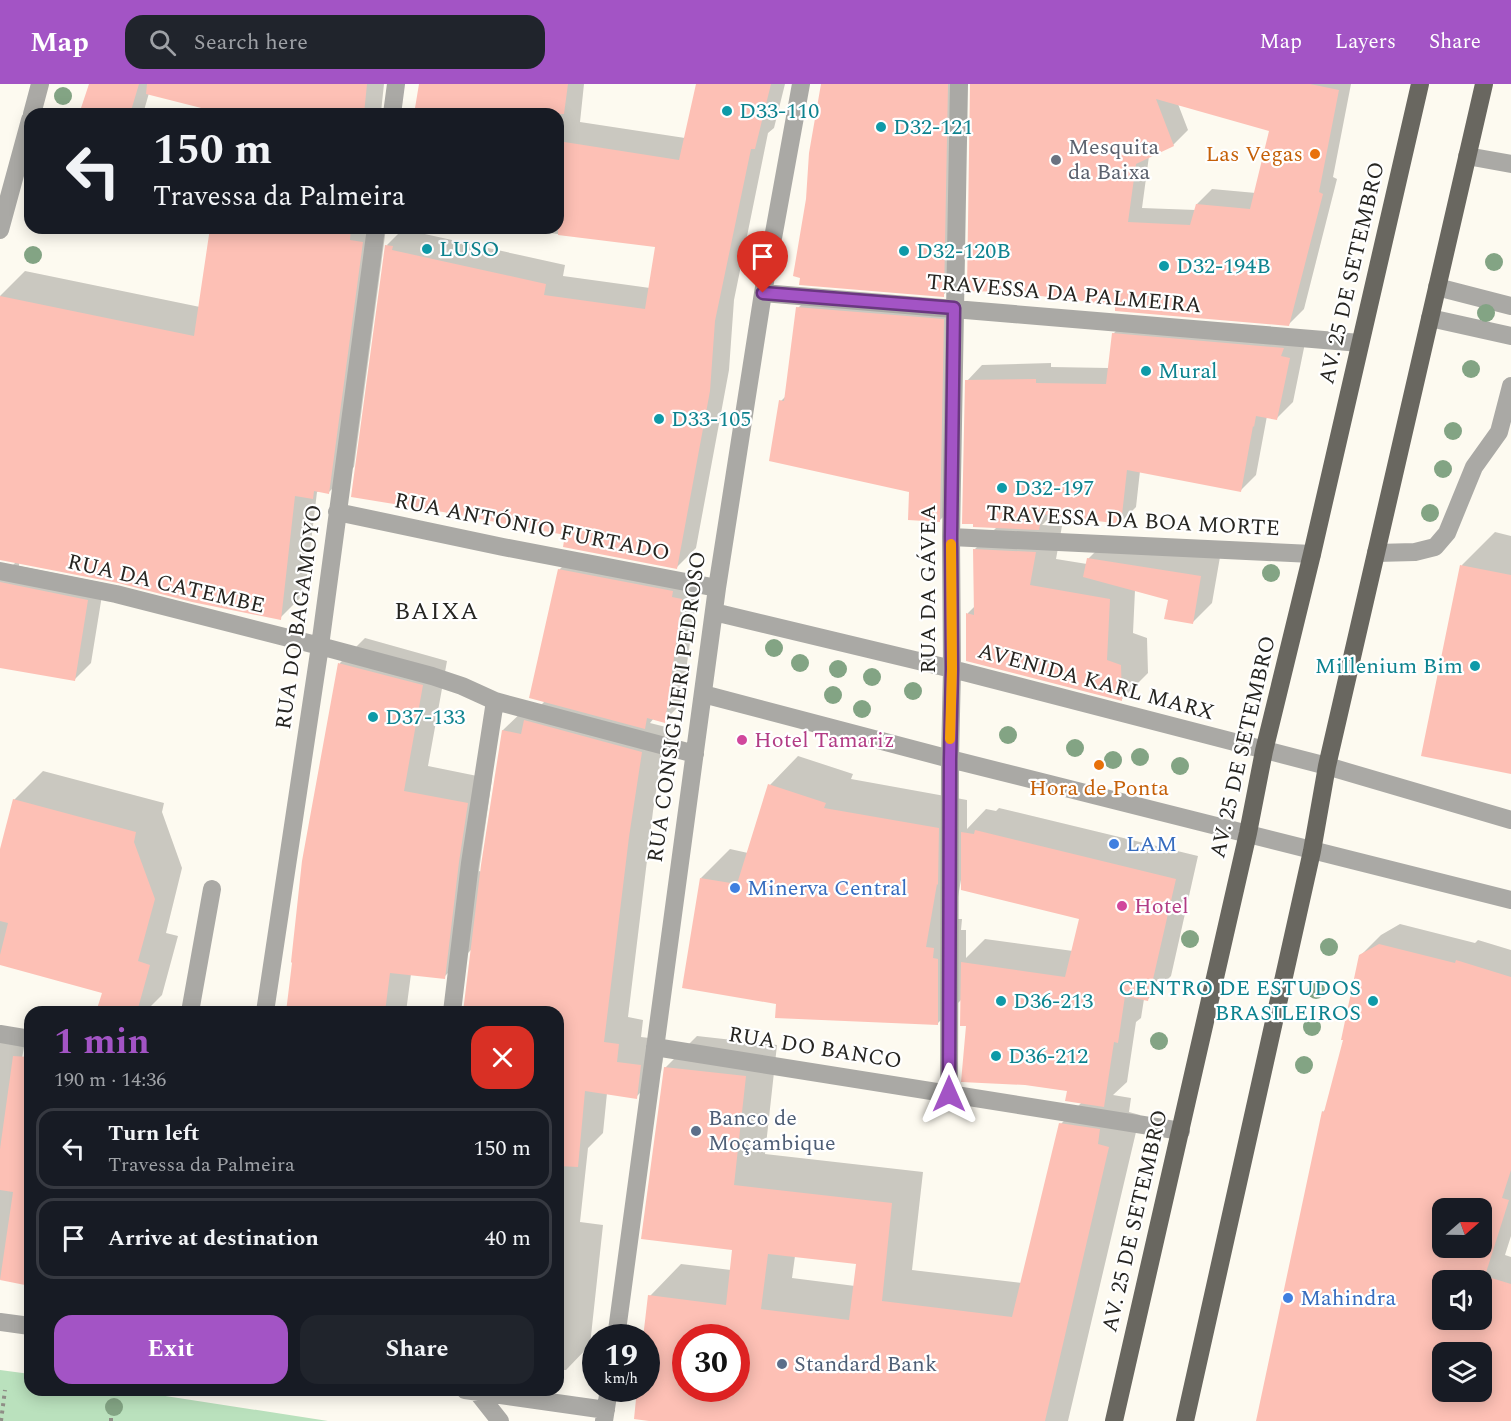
<!DOCTYPE html>
<html lang="en">
<head>
<meta charset="utf-8">
<style>
  :root { --surface:#171b24; --page:#20242c; --text:#f1f3f6; --muted:#9ea1a6; --line:#363941; --accent:#a354c5 }
  body { margin:0; font-family:Spectral,serif; background:var(--page); color:var(--text); height:100vh; display:flex; flex-direction:column; font-size:22px; white-space:nowrap }
  * { box-sizing:border-box; margin:0 }
  p { font-size:20px; color:var(--muted) }
  .icon { flex:none; width:33px; height:33px; fill:none; stroke:currentColor; stroke-width:2; stroke-linecap:round; stroke-linejoin:round }
  .map { position:relative; flex:1; overflow:hidden }
  .sheet { position:absolute; left:24px; top:922px; width:540px; height:390px; display:flex; flex-direction:column; background:var(--surface); border-radius:18px; box-shadow:0 3px 15px #0003 }
  .sheet>* { flex:none }
  .guide { position:absolute; left:24px; top:24px; width:540px; height:126px; border-radius:18px; box-shadow:0 3px 15px #0003; background:#171b24; color:var(--text); overflow:hidden }
  .needle { width:39px; rotate:70deg }
  .buttons { position:absolute; left:1432px; top:1114px; display:grid; gap:12px }
  .buttons a { display:grid; place-items:center; width:60px; height:60px; border-radius:12px; background:var(--surface); box-shadow:0 3px 15px #0003; font-size:30px }
  .speed { position:absolute; left:582px; top:1240px; display:flex; gap:12px; font-size:30px; font-weight:700; text-align:center }
  .speed>* { display:grid; place-content:center; width:78px; height:78px; border-radius:50%; background:var(--surface); box-shadow:0 3px 15px #0003; line-height:1 }
  .speed small { font-size:15px; font-weight:400 }
  .speed .limit { border:9px solid #d22; background:#fff; color:#111 }
  .pin { position:absolute; display:grid; place-items:center; width:51px; height:51px; color:#fff; margin:-62px -26px; border-radius:50% 50% 50% 0; rotate:-45deg; box-shadow:0 0 6px #0007 }
  .pin .icon { rotate:45deg }
  .me { position:absolute; width:66px; margin:-33px; rotate:0deg; stroke-linejoin:round; filter:drop-shadow(0 0 4px #0008) }
  .turn { display:flex; align-items:center; gap:21px; height:126px; padding:0 30px; font-size:27px }
  .turn .icon { width:78px; height:78px; stroke-width:2.5 }
  .turn b { display:block; font-size:42px; line-height:51px }
  .round { display:grid; place-items:center; flex:none; width:63px; height:63px; border-radius:18px; background:var(--page) }
  .summary { display:flex; align-items:center; justify-content:space-between; height:102px; padding:0 30px }
  h1 { font-size:36px; font-weight:700; line-height:45px; color:var(--accent) }
  .button { display:flex; gap:12px; margin-top:auto; padding:12px 30px }
  .button a { flex:1; height:69px; border-radius:18px; background:var(--accent); color:#fff; font-size:24px; font-weight:700; line-height:69px; text-align:center }
  .button a+a { background:var(--page); color:var(--text) }
  ul { padding:0; list-style:none }
  li { display:flex; align-items:center; gap:18px; height:81px; margin:0 12px 9px; padding:0 18px; border:3px solid var(--line); border-radius:18px }
  li div { flex:1 }
  li b { display:block; font-size:22px }
  li em { font-style:normal }
  header { display:flex; align-items:center; gap:36px; box-sizing:border-box; height:84px; padding:0 30px; background:var(--accent); color:#fff }
  header strong { font-size:28px }
  nav { display:flex; gap:33px; margin-inline-start:auto; font-size:21px }
  .search { width:420px; height:54px; background:var(--page); display:flex; align-items:center; gap:15px; box-sizing:border-box; padding:0 21px; border-radius:18px; color:var(--muted); font-size:22px }
  .map>svg:first-child { display:block }
</style>
</head>
<body>
<header>
<strong>Map</strong>
<div class="search"><svg class="icon" aria-label="search" viewBox="0 0 24 24"><circle cx="10" cy="10" r="6"/><path d="M15 15l6 6"/></svg>Search here</div>
<nav><a>Map</a><a>Layers</a><a>Share</a></nav>
</header>
<div class="map">
<svg width="1511" height="1337" viewBox="0 0 1511 1337">
  <rect width="100%" height="100%" fill="#fdfaf0"/>
  <!-- green -->
  <path fill="#bae1bd" d="M0,1286l30,4v16l103,1 195,30h-328z"/>
  <!-- shadow -->
  <path fill="#0003" fill-rule="evenodd" d="M90,0h294l-3,28 -2,2h-148l-82,-21 -6,21h-62z
    M421,0h163l-4,38 105,16 13,-54h87l-11,44 -6,5 -34,167 -5,70 -33,178 -19,19 -110,-33 -180,-289 17,-17h7v3l154,34 -2,11 87,12 7,-42 -149,-18h50v-114h-142z
    M823,0h139l-3,196 -16,15 -136,-96z
    M972,0h379l-18,93 4,2 -33,130 -15,15 -172,-20zM1178,20l93,26 -15,63 -44,-4 -15,15 -1,6 -54,-2 7,-52 24,-11 15,-15z
    M212,144h174l-32,239 -25,25 -10,-1 -2,1 -12,101 -25,25 -161,-36 -100,-19v3l85,17 -13,80 -17,17 -74,-13v-89l16,-16 -16,-3v-263l25,-25 175,36z
    M815,207l145,12 -4,201 -17,17 -28,-30 -130,-90 5,-5 12,-88z
    M1129,234l176,25 -12,59 -16,16 -10,-2 -11,59 -16,16 -100,-20 -4,36 -16,16 -67,-9 -11,11 20,1 -6,33 31,5 1,-5 20,-20 112,18 -8,46 -19,19 -24,-23 -34,-9 -2,43 14,5 1,35 -27,27 -154,-40 1,-47 7,-7 -1,-56 24,-24 -31,-145 15,-16 69,-2v4l58,1 4,-34z
    M1495,448l16,4v237l-49,-208z
    M576,469l123,29 -18,122 -17,17 -10,-3 -4,5 16,4 -13,84 -25,206 15,3 -2,17 25,3 -5,32 -25,25 -29,-4 -4,40 -15,15 -8,74 23,3 -13,120 -24,25h-8v-358h-94l8,-63 -28,28 -33,-3 -5,38h-119l7,-51 10,-99 36,-199 25,-25 82,23 -19,105 64,13 -13,92 3,1 21,-142 25,-24 10,2 7,-7 14,-131z
    M798,672l55,18 -2,5 116,21v29l19,-20 10,2 3,-3 199,48 -27,120 -24,24 -3,-1 -3,19 -5,4 -9,60 -14,13 18,3 -2,14 11,3 -72,306h-407l-22,-32h7v-51h-1l5,-42 31,-32 50,6 3,-21 -69,-181 32,-32 80,9 -12,109 158,18 -11,98 110,13 39,-159 21,-22 -13,-12 -101,-65 -6,-26 -25,25 -160,-21 -76,-125 29,-29 18,4 22,-68zM961,796l120,38 -8,33 -88,-12 -19,19v-28h-5l1,-11h-8zM795,1172l63,7 -3,23 -63,-8zM686,1254h50v51h-50z
    M43,687l121,32 -2,9 20,56 -16,65 12,3 -16,59 -17,17h-47l6,-20 -104,-28v-109l14,-55z
    M1400,840l75,19 3,-3 33,10v286l-6,19 6,2v164h-253l65,-309 3,-3 19,-70 15,-83 21,-21zM1443,1125h39v39h-39zM1443,1197h39v39h-39zM1443,1269h39v39h-39z
    M0,943l27,5 -5,26 8,1v225l-30,-5z"/>
  <!-- building -->
  <path fill="#fdc0b5" fill-rule="evenodd" d="M89,0h50l-9,30h-51z
    M147,0h220l-3,30h-139l-79,-20z
    M419,0h149l-4,30h-150z
    M696,0h75l-16,65h-4l-36,172 -5,70 -33,178 -114,-22 2,-12 -122,-23 -92,-15 34,-252 8,1 -1,4 154,34 -2,11 101,14 10,-62 -97,-12v-94l121,19z
    M821,0h127l-4,213 -145,-12 1,-7 -7,-2 13,-77 3,-46z
    M970,0h340l29,6 -20,102 4,2 -34,132 -174,-15v-6l-107,-13 -41,-1zM1156,15l113,32 -19,78 -54,-5 -6,21 -62,-3 8,-58 38,-18z
    M210,144h141l-1,12 13,2 -34,252 -15,-3 -1,8 -18,-3 -14,124 -89,-18 -74,-19 -118,-23v-264l194,40z
    M796,223l148,12 -4,203 -32,-2 1,-28 -140,-31 10,-61 5,1z
    M1112,249l172,15 -3,8 9,2 -13,62 -21,-4 -2,11 -1,-1 -12,66 -114,-22 -6,54 -79,-10 -3,16 -66,-3v-3h-11l3,-144 71,-1v4l70,1z
    M973,465l63,3 -6,33 80,14 -3,61 14,5 1,36 -156,-40v-48l8,2z
    M1087,474l114,18 -8,48 -29,-5 4,-19 -85,-23z
    M1460,481l51,10v199l-90,-18z
    M558,485l115,22 -1,6 10,2 -17,124 -18,-5 -2,11 -116,-31z
    M0,498l88,18 -13,81 -75,-13z
    M338,579l85,22 -19,106 64,12 -9,59 -14,117 -55,-6 -5,39h-99l6,-49 -1,-1 11,-101z
    M524,636l118,32 -13,85 -25,205 15,2 -2,18 24,3 -4,34 -52,-8 -7,76 -20,-1v-154h-95l18,-147 21,-135 19,4z
    M768,700l58,19 -2,5 115,20 -1,57 -1,-1 -11,63 8,1 -1,10 5,1v66l-163,-7 1,-14 -94,-16 18,-110 37,6z
    M13,715l123,33 -2,10 21,57 -17,62 12,4 -13,47h-41l6,-19 -102,-28v-10l8,-32 -8,-2v-72z
    M975,746l201,49 -28,122 -23,-5 -7,47 -4,-1 -10,65 -39,-6 2,-10 -42,-6 -64,-3 5,-56h-6l1,-64 104,15 14,-58 -118,-29v-58l13,2z
    M1379,860l76,19 1,-3 55,17v193l-9,28 7,2 -24,76 26,8v137h-255l66,-310 2,1 19,-72h-2l18,-85zM1443,1125h39v39h-39zM1443,1197h39v39h-39zM1443,1269h39v39h-39z
    M13,972l17,1v229l-30,-6 13,-88 -13,-2v-41z
    M664,983l82,9 -12,109 158,18 -10,98 130,16 47,-194 41,6 -2,15 11,3 -64,274h-396l-15,-2 3,-30h9v-51h-3l5,-43 78,10 6,-55 -91,-11zM768,1170l88,10 -7,56 -88,-11zM686,1254h50v51h-50z"/>
  <g fill="none" stroke-linecap="round" stroke-linejoin="round">
    <!-- path -->
    <path stroke="#8f8d86" stroke-width="4" stroke-dasharray="3 4.5" stroke-linecap="butt" d="M1,1337l4,-31
      M111,1337v-4"/>
    <!-- minor -->
    <path stroke="#aaa9a5" stroke-width="18" d="M32,30l8,-30
      M392,30l4,-30
      M1467,72l44,8
      M0,146l30,-110
      M1437,203l74,19
      M763,209l597,50
      M1430,234l81,18
      M337,428l166,35 214,41
      M951,453l361,17
      M1376,469l39,-1 20,-5 12,-14 27,-66 25,-35 12,-46
      M0,487l116,23 204,52 112,30 30,10 33,15 200,53
      M714,528l238,57 375,97 184,54
      M703,610l247,65 561,141
      M190,928l22,-123
      M265,928l55,-366 56,-418
      M452,928l18,-149 25,-162
      M0,950l30,5
      M655,963l526,84
      M949,1009l1,-334 2,-90 -1,-132 8,-453
      M0,1238l30,4
      M616,1254l101,-750 46,-295 38,-209
      M465,1306l141,20
      M477,1308l23,29
      M604,1337l5,-32"/>
    <!-- major -->
    <path stroke="#696760" stroke-width="18" d="M1114,1337l134,-588 16,-82 48,-197 108,-470
      M1185,1337l127,-570 15,-85 157,-682"/>
  </g>
  <!-- trees -->
  <g fill="#83a484">
    <circle cx="63" cy="12" r="9"/>
    <circle cx="33" cy="171" r="9"/>
    <circle cx="1494" cy="178" r="9"/>
    <circle cx="1486" cy="229" r="9"/>
    <circle cx="1471" cy="285" r="9"/>
    <circle cx="1453" cy="347" r="9"/>
    <circle cx="1443" cy="385" r="9"/>
    <circle cx="1430" cy="429" r="9"/>
    <circle cx="1271" cy="489" r="9"/>
    <circle cx="774" cy="564" r="9"/>
    <circle cx="800" cy="579" r="9"/>
    <circle cx="838" cy="585" r="9"/>
    <circle cx="872" cy="593" r="9"/>
    <circle cx="913" cy="607" r="9"/>
    <circle cx="833" cy="611" r="9"/>
    <circle cx="862" cy="625" r="9"/>
    <circle cx="1008" cy="651" r="9"/>
    <circle cx="1075" cy="664" r="9"/>
    <circle cx="1140" cy="673" r="9"/>
    <circle cx="1113" cy="676" r="9"/>
    <circle cx="1180" cy="682" r="9"/>
    <circle cx="1190" cy="855" r="9"/>
    <circle cx="1329" cy="863" r="9"/>
    <circle cx="1316" cy="906" r="9"/>
    <circle cx="1312" cy="943" r="9"/>
    <circle cx="1159" cy="957" r="9"/>
    <circle cx="1304" cy="981" r="9"/>
    <circle cx="114" cy="1323" r="9"/>
  </g>
  <g fill="none" stroke-linecap="round" stroke-linejoin="round">
    <defs>
      <path id="route" d="M763,209l191,15 -3,229 1,132 -2,90 -1,335"/>
    </defs>
    <!-- route casing -->
    <use href="#route" stroke="#6a3780" stroke-width="15"/>
    <!-- route -->
    <use href="#route" stroke="#a354c5" stroke-width="10"/>
    <!-- slow -->
    <path stroke="#f59e0b" stroke-width="10" d="M950,655l2,-70 -1,-125"/>
  </g>
  <!-- markers -->
  <g fill="#0f9aa8" stroke="#fff" stroke-width="2">
    <circle cx="727" cy="27" r="6"/>
    <circle cx="881" cy="43" r="6"/>
    <circle cx="427" cy="165" r="6"/>
    <circle cx="904" cy="167" r="6"/>
    <circle cx="1164" cy="182" r="6"/>
    <circle cx="1146" cy="287" r="6"/>
    <circle cx="659" cy="335" r="6"/>
    <circle cx="1002" cy="404" r="6"/>
    <circle cx="1475" cy="582" r="6"/>
    <circle cx="373" cy="633" r="6"/>
    <circle cx="1001" cy="917" r="6"/>
    <circle cx="1373" cy="917" r="6"/>
    <circle cx="996" cy="972" r="6"/>
  </g>
  <g fill="#e8710a" stroke="#fff" stroke-width="2">
    <circle cx="1315" cy="70" r="6"/>
    <circle cx="1099" cy="681" r="6"/>
  </g>
  <circle fill="#6b7280" stroke="#fff" stroke-width="2" cx="1056" cy="76" r="6"/>
  <g fill="#d1479c" stroke="#fff" stroke-width="2">
    <circle cx="742" cy="656" r="6"/>
    <circle cx="1122" cy="822" r="6"/>
  </g>
  <g fill="#3f7fe0" stroke="#fff" stroke-width="2">
    <circle cx="1114" cy="760" r="6"/>
    <circle cx="735" cy="804" r="6"/>
    <circle cx="1288" cy="1214" r="6"/>
  </g>
  <g fill="#5c6f8a" stroke="#fff" stroke-width="2">
    <circle cx="696" cy="1047" r="6"/>
    <circle cx="782" cy="1280" r="6"/>
  </g>
  <g text-anchor="middle" dominant-baseline="central" stroke-width="4.5" stroke-linejoin="round" paint-order="stroke">
    <!-- culture labels -->
    <g font-size="22" fill="#0d838f" stroke="#fff" text-anchor="start">
      <text x="739" y="27">D33-110</text>
      <text x="893" y="43">D32-121</text>
      <text x="439" y="165">LUSO</text>
      <text x="916" y="167">D32-120B</text>
      <text x="1176" y="182">D32-194B</text>
      <text x="1158" y="287">Mural</text>
      <text x="671" y="335">D33-105</text>
      <text x="1014" y="404">D32-197</text>
      <text x="1463" y="582" text-anchor="end">Millenium Bim</text>
      <text x="385" y="633">D37-133</text>
      <text x="1361" y="904" text-anchor="end">CENTRO DE ESTUDOS<tspan x="1361" dy="25">BRASILEIROS</tspan></text>
      <text x="1013" y="917">D36-213</text>
      <text x="1008" y="972">D36-212</text>
    </g>
    <!-- worship labels -->
    <g font-size="22" fill="#5b616d" stroke="#fff" text-anchor="start">
      <text x="1068" y="63">Mesquita<tspan x="1068" dy="25">da Baixa</tspan></text>
    </g>
    <!-- food labels -->
    <g font-size="22" fill="#c56008" stroke="#fff" text-anchor="end">
      <text x="1303" y="70">Las Vegas</text>
      <text x="1099" y="704" text-anchor="middle">Hora de Ponta</text>
    </g>
    <!-- street labels -->
    <g font-size="22" fill="#262521" stroke="#fff">
      <text transform="translate(1352 189) rotate(-77)">AV. 25 DE SETEMBRO</text>
      <text transform="translate(1064 210) rotate(5)">TRAVESSA DA PALMEIRA</text>
      <text transform="translate(1133 437) rotate(3)">TRAVESSA DA BOA MORTE</text>
      <text transform="translate(532 443) rotate(11)">RUA ANTÓNIO FURTADO</text>
      <text transform="translate(166 500) rotate(13)">RUA DA CATEMBE</text>
      <text transform="translate(928 505) rotate(-90)">RUA DA GÁVEA</text>
      <text transform="translate(299 533) rotate(-82)">RUA DO BAGAMOYO</text>
      <text transform="translate(1096 598) rotate(15)">AVENIDA KARL MARX</text>
      <text transform="translate(677 623) rotate(-82)">RUA CONSIGLIERI PEDROSO</text>
      <text transform="translate(1243 663) rotate(-77)">AV. 25 DE SETEMBRO</text>
      <text transform="translate(815 964) rotate(9)">RUA DO BANCO</text>
      <text transform="translate(1135 1137) rotate(-77)">AV. 25 DE SETEMBRO</text>
    </g>
    <!-- hotel labels -->
    <g font-size="22" fill="#b23c85" stroke="#fff" text-anchor="start">
      <text x="754" y="656">Hotel Tamariz</text>
      <text x="1134" y="822">Hotel</text>
    </g>
    <!-- shop labels -->
    <g font-size="22" fill="#366cbe" stroke="#fff" text-anchor="start">
      <text x="1126" y="760">LAM</text>
      <text x="747" y="804">Minerva Central</text>
      <text x="1300" y="1214">Mahindra</text>
    </g>
    <!-- service labels -->
    <g font-size="22" fill="#4e5e75" stroke="#fff" text-anchor="start">
      <text x="708" y="1034">Banco de<tspan x="708" dy="25">Moçambique</tspan></text>
      <text x="794" y="1280">Standard Bank</text>
    </g>
    <!-- neighbourhood labels -->
    <g font-size="24" letter-spacing="1.5" fill="#262521" stroke="#fff">
      <text x="437" y="528">BAIXA</text>
    </g>
  </g>
</svg>
<div class="buttons">
<a><svg class="needle" viewBox="-14 -14 28 28"><path d="M0-13l5 13h-10z" fill="#e53935"/><path d="M0 13l5-13h-10z" fill="#9ea1a6"/></svg></a>
<a><svg class="icon" aria-label="sound" viewBox="0 0 24 24"><path d="M4 9h4l5-4v14l-5-4H4zM17 9q2 3 0 6"/></svg></a>
<a><svg class="icon" aria-label="layers" viewBox="0 0 24 24"><path d="M12 4l9 5-9 5-9-5zM3 14l9 5 9-5"/></svg></a>
</div>
<div class="speed"><div>19<small>km/h</small></div><div class="limit">30</div></div>
<div class="pin" style="left:763px;top:209px;background:#d93025"><svg class="icon" aria-label="arrive" viewBox="0 0 24 24"><path d="M6 21V4h12l-3 4 3 4H6"/></svg></div>
<svg class="me" style="left:949px;top:1010px" viewBox="-20 -20 40 40"><path d="M0-17L14 15 0 8-14 15z" fill="#a354c5" stroke="#fff" stroke-width="4"/></svg>
<div class="guide">
<div class="turn"><svg class="icon" aria-label="left" viewBox="0 0 24 24"><path d="M17 20v-9H6M10 6l-5 5 5 5"/></svg><div><b>150 m</b>Travessa da Palmeira</div></div>
</div>
<section class="sheet">
<div class="summary"><div><h1>1 min</h1><p>190 m · 14:36</p></div><a class="round" style="background:#d93025;color:#fff"><svg class="icon" aria-label="close" viewBox="0 0 24 24"><path d="M6 6l12 12M18 6L6 18"/></svg></a></div>
<ul>
<li><svg class="icon" aria-label="left" viewBox="0 0 24 24"><path d="M17 20v-9H6M10 6l-5 5 5 5"/></svg><div><b>Turn left</b><p>Travessa da Palmeira</p></div><em>150 m</em></li>
<li><svg class="icon" aria-label="arrive" viewBox="0 0 24 24"><path d="M6 21V4h12l-3 4 3 4H6"/></svg><div><b>Arrive at destination</b></div><em>40 m</em></li>
</ul>
<div class="button"><a>Exit</a><a>Share</a></div>
</section>
</div>
</body>
</html>
